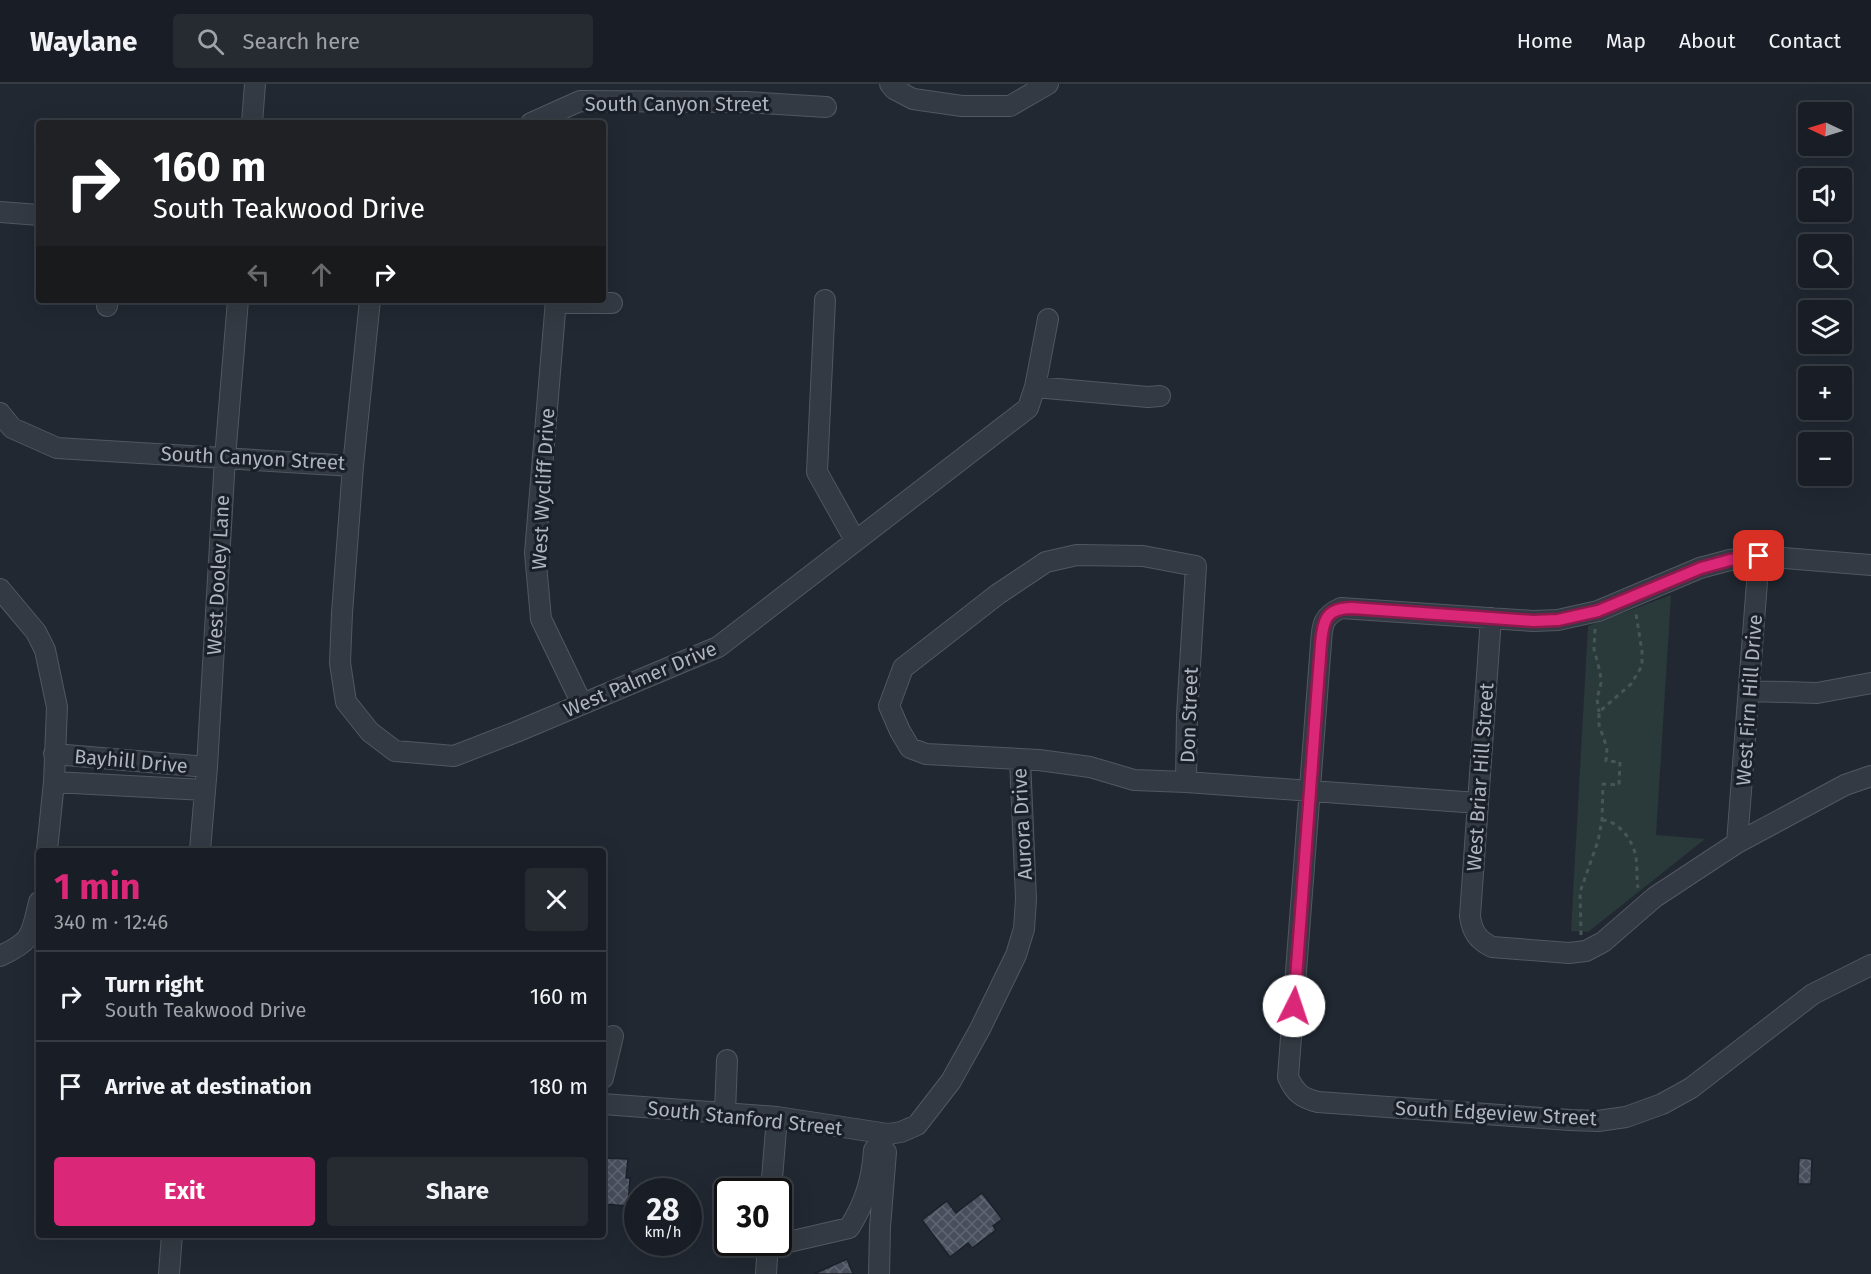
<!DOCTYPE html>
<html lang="en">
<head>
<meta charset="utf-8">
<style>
  :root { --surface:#191e26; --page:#262b32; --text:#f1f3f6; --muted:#9fa2a7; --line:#373c43; --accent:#db2777 }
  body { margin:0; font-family:"Fira Sans",sans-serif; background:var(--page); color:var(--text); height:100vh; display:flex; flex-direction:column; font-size:22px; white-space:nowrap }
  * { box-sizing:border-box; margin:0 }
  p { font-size:20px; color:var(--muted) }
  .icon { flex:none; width:33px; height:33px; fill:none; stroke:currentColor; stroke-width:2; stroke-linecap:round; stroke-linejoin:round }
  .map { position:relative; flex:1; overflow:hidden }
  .details { position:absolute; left:36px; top:764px; width:570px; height:390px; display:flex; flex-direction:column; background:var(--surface); border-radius:6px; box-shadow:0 6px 24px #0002,0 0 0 2px var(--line) }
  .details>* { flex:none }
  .banner { position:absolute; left:36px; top:36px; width:570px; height:183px; border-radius:6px; box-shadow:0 6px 24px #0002,0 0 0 2px var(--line); background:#202124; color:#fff; overflow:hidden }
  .needle { width:39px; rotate:274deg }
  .tools { position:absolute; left:1798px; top:18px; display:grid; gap:12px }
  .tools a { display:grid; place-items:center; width:54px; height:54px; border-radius:6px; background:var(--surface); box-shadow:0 6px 24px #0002,0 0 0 2px var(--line); font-size:30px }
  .speed { position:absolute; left:624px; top:1094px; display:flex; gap:12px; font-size:30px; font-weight:700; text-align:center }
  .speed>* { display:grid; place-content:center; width:78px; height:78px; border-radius:50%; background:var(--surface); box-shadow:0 6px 24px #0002,0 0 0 2px var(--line); line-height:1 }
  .speed small { font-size:15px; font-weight:400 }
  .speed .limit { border:3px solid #111; border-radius:9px; background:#fff; color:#111 }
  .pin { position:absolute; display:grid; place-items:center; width:51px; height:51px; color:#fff; margin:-26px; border-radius:12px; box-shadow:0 3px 9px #0006 }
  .me { position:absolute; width:66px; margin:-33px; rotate:4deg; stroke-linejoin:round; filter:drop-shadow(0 0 4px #0008) }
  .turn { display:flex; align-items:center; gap:21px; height:126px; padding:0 18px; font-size:27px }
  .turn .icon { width:78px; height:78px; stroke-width:2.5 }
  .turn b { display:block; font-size:42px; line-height:51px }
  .lanes { display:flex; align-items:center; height:57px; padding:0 18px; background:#0003; justify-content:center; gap:30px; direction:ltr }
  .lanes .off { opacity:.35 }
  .round { display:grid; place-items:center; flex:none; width:63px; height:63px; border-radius:6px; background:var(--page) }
  .headline { display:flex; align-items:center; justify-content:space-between; height:102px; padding:0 18px }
  h1 { font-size:36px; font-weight:700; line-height:45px; color:var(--accent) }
  .primary-button { display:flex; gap:12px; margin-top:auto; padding:12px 18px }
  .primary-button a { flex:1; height:69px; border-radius:6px; background:var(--accent); color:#fff; font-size:24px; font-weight:700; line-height:69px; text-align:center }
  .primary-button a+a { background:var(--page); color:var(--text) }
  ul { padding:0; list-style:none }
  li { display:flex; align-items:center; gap:18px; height:90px; padding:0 18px; border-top:2px solid var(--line) }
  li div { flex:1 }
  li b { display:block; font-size:22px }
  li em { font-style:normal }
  header { display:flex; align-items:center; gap:36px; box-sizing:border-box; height:84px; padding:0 30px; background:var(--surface); border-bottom:2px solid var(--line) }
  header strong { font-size:28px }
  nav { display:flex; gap:33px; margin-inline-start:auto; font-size:21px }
  .search { width:420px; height:54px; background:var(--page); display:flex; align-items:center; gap:15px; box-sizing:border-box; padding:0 21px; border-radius:6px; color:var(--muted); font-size:22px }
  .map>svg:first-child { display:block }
</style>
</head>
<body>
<header>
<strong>Waylane</strong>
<div class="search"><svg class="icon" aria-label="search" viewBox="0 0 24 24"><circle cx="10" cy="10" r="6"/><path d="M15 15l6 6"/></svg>Search here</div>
<nav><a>Home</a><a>Map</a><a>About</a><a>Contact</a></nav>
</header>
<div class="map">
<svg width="1871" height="1190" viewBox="0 0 1871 1190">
  <defs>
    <pattern id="building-cross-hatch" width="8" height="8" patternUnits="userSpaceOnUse" patternTransform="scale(1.5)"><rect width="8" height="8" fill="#484f5c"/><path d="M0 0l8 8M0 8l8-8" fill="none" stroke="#606672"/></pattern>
  </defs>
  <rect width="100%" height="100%" fill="#212832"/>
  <!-- green -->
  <path fill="#2a3a3a" d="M1671,511l-15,240 49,4 -117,93 -17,-1 17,-305z"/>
  <!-- building -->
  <path fill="url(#building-cross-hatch)" stroke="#1c212a" stroke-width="1.5" d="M603,1074l25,1 -2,19h4l-2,28 -25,-2z
    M1799,1074l13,1 -1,25h-13z
    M982,1109l20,26 -9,7 3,4 -24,18 -4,-5 -18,14 -28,-37 25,-19 9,12z
    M847,1175l6,15h-39z"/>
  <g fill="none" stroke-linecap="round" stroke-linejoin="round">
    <defs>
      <path id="minor" d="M890,0l4,5 19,10 49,7h48l38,-22
        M252,39l3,-39
        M531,39l49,-22 166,1 80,5
        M0,128l39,3
        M556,216l-21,253 6,66 41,85
        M825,216l-8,172 38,68
        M555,219h57
        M107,222l1,-6
        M1035,303l113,10 12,-1
        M0,329l12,15 45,20 296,18 17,-166
        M353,382l-11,147 -2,50 6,39 24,30 25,19 59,5 62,-24 202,-85 310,-239 7,-21 13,-68
        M1077,471l66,1 53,10 -9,149 -1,67 -52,-2 -44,-13 -51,-7 -113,-6 -16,-6 -10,-17 -11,-25 14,-38 95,-74 48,-32z
        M1871,481l-112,-9 -29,4 -30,8 -102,43 -40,9 -25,1 -192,-13c-18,8 -19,17 -20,35l-33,434c7,16 14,21 30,25l252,18 28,1 28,-4 36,-13 29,-16 122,-94 58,-29
        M0,505l36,43 9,18 12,57 -3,75 -7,68
        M1491,534l-21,298c2,16 8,24 22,31l77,6 17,-2 17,-9 52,-45 82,-54 108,-58 26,-9
        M1750,607l67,2 54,-10
        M54,670l153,13
        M54,698l151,8
        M1186,698l292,21
        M1737,759l22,-287
        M200,766l7,-83 18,-309 13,-158
        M0,872c33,-15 31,-21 39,-54
        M603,994l10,-42
        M603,1020l174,13 111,17 13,-2 16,-7 34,-44 29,-52 36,-74 8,-26 2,-30 -6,-140
        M725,1029l2,-53
        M771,1107l6,-74
        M767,1163l82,-19c16,-25 23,-48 25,-78l14,-16
        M169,1190l3,-40
        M766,1190l2,-32
        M879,1190l1,-47 6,-75"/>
    </defs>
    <!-- minor casing -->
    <use href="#minor" stroke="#525761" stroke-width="22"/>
    <!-- path -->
    <path stroke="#465558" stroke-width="3" stroke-dasharray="4.5 4.5" stroke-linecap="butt" d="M1595,545l-1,20 6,23 1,11 -4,16 2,13
      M1602,736c16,1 29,18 33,33 3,11 1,24 3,35
      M1581,851l-1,-43 18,-51 4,-21 1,-36 16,1 1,-23 -14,-1 1,-13 -8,-23v-13l32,-28 11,-18v-15l-6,-37"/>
    <!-- minor -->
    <use href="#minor" stroke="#343a43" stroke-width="20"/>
  </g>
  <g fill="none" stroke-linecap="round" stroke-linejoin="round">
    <defs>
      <path id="route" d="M1294,922l27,-363c2,-23 5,-35 31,-35l181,13 25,-1 40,-9 103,-43 29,-8 29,-4"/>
    </defs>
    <!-- route casing -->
    <use href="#route" stroke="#8e194d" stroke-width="15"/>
    <!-- route -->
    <use href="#route" stroke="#db2777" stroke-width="10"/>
  </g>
  <g text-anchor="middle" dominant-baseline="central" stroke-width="6" stroke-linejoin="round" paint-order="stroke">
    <!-- street labels -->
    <g font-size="20" fill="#aeb4c0" stroke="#1a1f28">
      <text x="677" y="20">South Canyon Street</text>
      <text transform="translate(253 374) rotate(3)">South Canyon Street</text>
      <text transform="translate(543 405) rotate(-87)">West Wycliff Drive</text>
      <text transform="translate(218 491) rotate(-87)">West Dooley Lane</text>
      <text transform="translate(640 595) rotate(-23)">West Palmer Drive</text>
      <text transform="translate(1749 616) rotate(-86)">West Firn Hill Drive</text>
      <text transform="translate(1189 631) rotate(-88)">Don Street</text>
      <text transform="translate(131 677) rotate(5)">Bayhill Drive</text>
      <text transform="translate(1480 693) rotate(-86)">West Briar Hill Street</text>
      <text transform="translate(1022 740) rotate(-93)">Aurora Drive</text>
      <text transform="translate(1496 1029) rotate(3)">South Edgeview Street</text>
      <text transform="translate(745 1034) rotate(6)">South Stanford Street</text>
    </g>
  </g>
</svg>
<div class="tools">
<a><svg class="needle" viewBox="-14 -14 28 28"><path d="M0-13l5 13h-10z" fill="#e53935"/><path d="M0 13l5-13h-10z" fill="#9fa2a7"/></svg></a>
<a><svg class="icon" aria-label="sound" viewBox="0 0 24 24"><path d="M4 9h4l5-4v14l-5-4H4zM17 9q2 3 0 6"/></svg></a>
<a><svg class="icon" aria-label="search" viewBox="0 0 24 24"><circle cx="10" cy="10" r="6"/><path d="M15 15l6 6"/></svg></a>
<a><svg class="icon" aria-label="layers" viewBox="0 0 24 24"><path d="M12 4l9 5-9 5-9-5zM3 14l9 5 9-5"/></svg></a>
<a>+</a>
<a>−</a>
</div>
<div class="speed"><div>28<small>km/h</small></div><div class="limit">30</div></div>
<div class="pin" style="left:1759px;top:472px;background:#d93025"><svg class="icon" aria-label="arrive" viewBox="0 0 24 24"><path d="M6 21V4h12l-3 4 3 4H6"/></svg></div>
<svg class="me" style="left:1294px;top:922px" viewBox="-20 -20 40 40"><circle r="19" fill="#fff"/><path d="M0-13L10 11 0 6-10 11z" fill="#db2777"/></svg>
<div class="banner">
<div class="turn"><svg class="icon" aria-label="right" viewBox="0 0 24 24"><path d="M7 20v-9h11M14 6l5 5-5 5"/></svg><div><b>160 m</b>South Teakwood Drive</div></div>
<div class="lanes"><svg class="icon off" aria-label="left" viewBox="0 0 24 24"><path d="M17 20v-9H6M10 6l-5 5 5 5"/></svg><svg class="icon off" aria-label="ahead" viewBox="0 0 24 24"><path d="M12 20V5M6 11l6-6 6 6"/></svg><svg class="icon" aria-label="right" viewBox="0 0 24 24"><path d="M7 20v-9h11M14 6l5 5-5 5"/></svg></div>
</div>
<section class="details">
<div class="headline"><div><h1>1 min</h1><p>340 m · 12:46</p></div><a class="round"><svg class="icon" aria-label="close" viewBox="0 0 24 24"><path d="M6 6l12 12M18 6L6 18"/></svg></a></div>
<ul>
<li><svg class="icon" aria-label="right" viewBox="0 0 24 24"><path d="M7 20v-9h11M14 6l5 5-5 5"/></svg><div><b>Turn right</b><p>South Teakwood Drive</p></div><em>160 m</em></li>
<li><svg class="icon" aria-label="arrive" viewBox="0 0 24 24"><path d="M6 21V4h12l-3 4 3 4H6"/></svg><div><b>Arrive at destination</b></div><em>180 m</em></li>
</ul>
<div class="primary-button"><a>Exit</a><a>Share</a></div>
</section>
</div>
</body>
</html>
